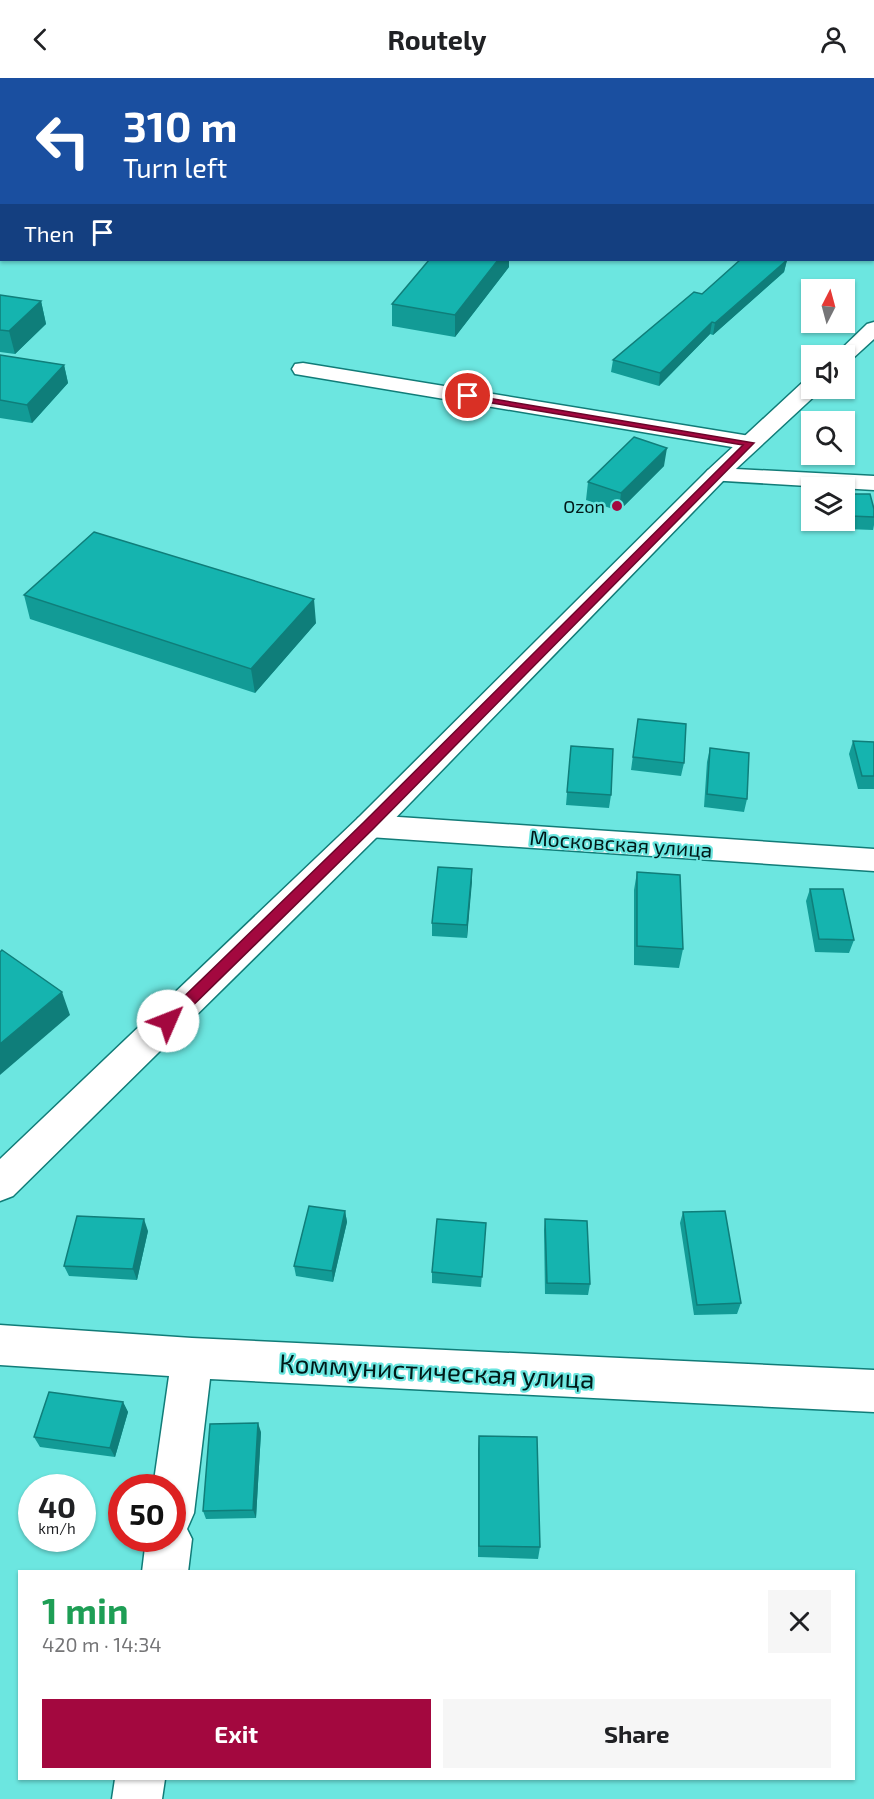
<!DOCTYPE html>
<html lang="en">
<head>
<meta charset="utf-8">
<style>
  :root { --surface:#fff; --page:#f6f6f6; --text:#202124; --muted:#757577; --accent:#a3083f }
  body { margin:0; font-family:"Exo 2",sans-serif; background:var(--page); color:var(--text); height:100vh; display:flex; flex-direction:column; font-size:22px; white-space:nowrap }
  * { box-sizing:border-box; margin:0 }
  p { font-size:20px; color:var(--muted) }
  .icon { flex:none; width:33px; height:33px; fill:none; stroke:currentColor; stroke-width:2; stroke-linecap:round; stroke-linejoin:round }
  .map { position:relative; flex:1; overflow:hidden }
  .side { position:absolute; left:18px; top:1492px; width:837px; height:210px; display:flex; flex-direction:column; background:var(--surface); border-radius:0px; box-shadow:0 2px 4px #0004 }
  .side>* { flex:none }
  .top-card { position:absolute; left:0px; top:0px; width:874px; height:183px; box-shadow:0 2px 4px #0004; background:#1a4fa0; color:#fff; overflow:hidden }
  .needle { width:39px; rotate:6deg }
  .controls { position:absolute; left:801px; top:201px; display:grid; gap:12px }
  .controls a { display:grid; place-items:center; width:54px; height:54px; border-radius:0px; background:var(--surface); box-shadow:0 2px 4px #0004; font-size:30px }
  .speed { position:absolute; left:18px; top:1396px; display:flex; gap:12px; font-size:30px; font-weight:700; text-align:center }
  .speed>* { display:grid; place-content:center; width:78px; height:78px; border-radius:50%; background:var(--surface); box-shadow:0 2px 4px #0004; line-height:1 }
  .speed small { font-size:15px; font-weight:400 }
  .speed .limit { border:9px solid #d22; background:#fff; color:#111 }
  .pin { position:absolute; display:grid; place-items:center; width:51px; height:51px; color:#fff; margin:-26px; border:3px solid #fff; border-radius:50%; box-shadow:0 2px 6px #0007 }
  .me { position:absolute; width:66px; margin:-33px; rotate:46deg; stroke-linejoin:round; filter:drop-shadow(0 0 4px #0008) }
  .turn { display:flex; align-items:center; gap:21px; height:126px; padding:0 24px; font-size:27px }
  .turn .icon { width:78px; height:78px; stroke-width:2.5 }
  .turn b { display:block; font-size:42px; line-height:51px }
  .then { display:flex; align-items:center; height:57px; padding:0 24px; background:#0003; gap:12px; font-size:22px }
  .round { display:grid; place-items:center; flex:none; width:63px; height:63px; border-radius:0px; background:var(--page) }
  .head { display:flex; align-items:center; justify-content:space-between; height:102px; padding:0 24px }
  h1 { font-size:36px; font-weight:700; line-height:45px; color:#1e9e55 }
  .button { display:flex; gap:12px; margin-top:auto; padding:12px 24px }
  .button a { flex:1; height:69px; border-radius:0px; background:var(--accent); color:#fff; font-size:24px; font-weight:700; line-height:69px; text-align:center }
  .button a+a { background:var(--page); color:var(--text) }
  header { display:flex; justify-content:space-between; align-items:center; height:78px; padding:0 24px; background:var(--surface); font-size:27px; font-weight:700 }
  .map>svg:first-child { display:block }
</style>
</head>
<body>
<header><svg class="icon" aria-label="back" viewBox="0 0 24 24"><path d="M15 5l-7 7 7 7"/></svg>Routely<svg class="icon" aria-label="person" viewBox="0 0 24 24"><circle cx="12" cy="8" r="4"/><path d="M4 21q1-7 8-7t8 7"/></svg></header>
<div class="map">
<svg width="874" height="1721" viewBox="0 0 874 1721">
  <rect width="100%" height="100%" fill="#6ce6e0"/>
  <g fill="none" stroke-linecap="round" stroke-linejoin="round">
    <!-- stream -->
    <path stroke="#8eb767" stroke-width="4.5" d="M13,2l2,-2"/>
    <defs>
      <path id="minor" d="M382,0h25l1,2h-25z
        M873,61h1v10h-1z
        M303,285l447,73 8,2 3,5 -3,5 -8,2 -455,-76 -3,-5 3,-5z
        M716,390l158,8v14l-166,-10 -4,-5 4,-5z
        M369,737l505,34v22l-505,-34 -11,-3 -4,-8 4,-8z
        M0,1247l192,13 682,32v42l-664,-33 -16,134 -7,16 5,10 -4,33h-46l4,-33h26v-51h-19l16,-112 -169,-11z
        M115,1701h50l-3,20h-50z"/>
      <path id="major" d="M874,244v17l-23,21 -7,2v-6h-10l33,-32z
        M812,302v8h9l-1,3 -96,89 -344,354 -367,362 -13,5v-42l358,-341 350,-348 96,-89z"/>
    </defs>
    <!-- minor casing -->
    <use href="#minor" stroke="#117c78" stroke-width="3"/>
    <!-- major casing -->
    <use href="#major" stroke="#117c78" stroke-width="3"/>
    <!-- minor -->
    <use href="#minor" fill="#fff" fill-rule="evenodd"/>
    <!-- major -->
    <use href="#major" fill="#fff" fill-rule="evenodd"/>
  </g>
  <!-- wall -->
  <path fill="#129b96" d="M787,182l-3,12 -71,63 -3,-1 -51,52 -48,-14 2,-12 89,-66z
    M509,189l-54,70 -63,-11v-22z
    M0,217l41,6 5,23 -31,30 -15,-2z
    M0,277l64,10 4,18 -36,40 -32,-5z
    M821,341l30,3 -1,21 -3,13 -11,-2h8v-32h-24z
    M664,388l-45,45 -33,-11 2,-18z
    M845,416l29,15v16l-1,5 -26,-1 -3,-10z
    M24,517l292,28 -61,70 -225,-74z
    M638,641l46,44 -3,13 -50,-6z
    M853,663l21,1v47h-16l-9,-35z
    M571,668l40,49 -2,13 -43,-3z
    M710,670l37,51 -3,13 -40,-5 3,-45z
    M472,791l-5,69 -35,-2v-13z
    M637,794l46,77 -4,19 -45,-3v-75z
    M810,811l44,51 -5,13 -34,-1 -9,-51z
    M345,1133l2,11 -14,60 -37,-6 -2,-10z
    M683,1134l58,91 -4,11 -43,1 -14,-92z
    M545,1141l45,65 -2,11 -43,-1 -1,-64z
    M486,1145l-5,64 -49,-4v-11z
    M148,1153l-11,49 -68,-4 -5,-10z
    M123,1324l5,10 -13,45 -75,-10 -6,-10z
    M261,1354l-5,86 -50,1 -3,-8z
    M479,1358l61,111 -2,12 -60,-2v-107z"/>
  <!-- shaded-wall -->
  <path fill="#0f7e7a" d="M498,182h11v7l-54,70v-22z
    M787,182l-3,12 -71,63 2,-12z
    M41,223l5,23 -31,30 -6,-23z
    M712,244l-2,12 -51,52 1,-13z
    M64,287l4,18 -36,40 -5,-18z
    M667,370l-3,18 -45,45 2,-18z
    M314,521l2,24 -61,70 -4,-24z
    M472,791v13l-5,56v-13z
    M62,914l8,23 -70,60v-31z
    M345,1133l2,11 -14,60 -1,-11z
    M144,1141l4,12 -11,49 -4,-11z
    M123,1324l5,10 -13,45 -5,-9z
    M258,1345l3,9 -5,86 -3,-8z"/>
  <!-- building -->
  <path fill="#15b4af" stroke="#0f7e7a" stroke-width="1.5" d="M429,182h69l-43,55 -63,-11z
    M740,182h47l-72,63 -3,-1 -52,51 -47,-13 81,-68 8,2z
    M0,217l41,6 -32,30 -9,-1z
    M0,277l64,10 -37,40 -27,-5z
    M821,341l30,3 -1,21 -6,-1v-20h-23z
    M634,359l33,11 -46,45 -33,-11z
    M845,416h25l4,15v8l-23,-1z
    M94,454l220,67 -63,70 -227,-74z
    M638,641l48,5 -2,39 -51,-6z
    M853,663l21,1v34h-12z
    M571,668l42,3 -2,46 -44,-3z
    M710,670l39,5 -2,46 -40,-5z
    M438,789l34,2 -5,56 -35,-2z
    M637,794l43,3 3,74 -46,-3z
    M810,811h33l11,51 -35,-1z
    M2,872l60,42 -62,52v-92z
    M309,1128l36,5 -13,60 -38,-5z
    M725,1133l16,92 -44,2 -14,-93z
    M77,1138l67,3 -11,50 -69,-3z
    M437,1141l49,4 -4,54 -50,-5z
    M545,1141l42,2 3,63 -43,-1z
    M49,1314l74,10 -13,46 -76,-11z
    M258,1345l-5,87 -50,1 7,-87z
    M479,1358l58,1 3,110 -61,-1z"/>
  <!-- route -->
  <path fill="#a3083f" stroke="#6a0529" stroke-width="1.5" d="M464,316l290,49 -381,386 -200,196h-10l-2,-4 2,-4 201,-195 379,-377 -275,-46 -5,-3z"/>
  <!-- markers -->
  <circle fill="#a3083f" stroke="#6ce6e0" stroke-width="2" cx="617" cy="428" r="6"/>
  <g text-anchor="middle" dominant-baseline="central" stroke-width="4.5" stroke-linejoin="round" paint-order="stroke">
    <!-- far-poi labels -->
    <g font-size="18" fill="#001918" stroke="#6ce6e0" text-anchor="end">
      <text x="605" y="428">Ozon</text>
    </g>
    <!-- street labels -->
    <g font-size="21" fill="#001918" stroke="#6ce6e0">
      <text transform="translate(621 765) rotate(4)">Московская улица</text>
    </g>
    <!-- near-street labels -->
    <g font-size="26" fill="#001918" stroke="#6ce6e0">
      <text transform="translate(437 1292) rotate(3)">Коммунистическая улица</text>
    </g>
  </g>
</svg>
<div class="controls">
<a><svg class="needle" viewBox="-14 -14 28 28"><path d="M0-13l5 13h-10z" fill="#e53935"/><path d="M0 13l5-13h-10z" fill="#757577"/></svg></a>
<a><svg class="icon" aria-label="sound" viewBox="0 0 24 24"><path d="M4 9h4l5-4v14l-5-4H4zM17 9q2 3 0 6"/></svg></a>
<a><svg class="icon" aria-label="search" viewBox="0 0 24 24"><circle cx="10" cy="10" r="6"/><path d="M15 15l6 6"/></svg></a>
<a><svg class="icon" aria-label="layers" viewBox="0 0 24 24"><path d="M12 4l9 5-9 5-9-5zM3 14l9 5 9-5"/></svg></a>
</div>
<div class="speed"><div>40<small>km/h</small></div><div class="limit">50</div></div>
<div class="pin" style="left:468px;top:318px;background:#d93025"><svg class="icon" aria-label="arrive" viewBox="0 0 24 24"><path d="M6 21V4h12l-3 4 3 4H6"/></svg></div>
<svg class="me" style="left:168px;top:943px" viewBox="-20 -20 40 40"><circle r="19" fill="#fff"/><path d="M0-13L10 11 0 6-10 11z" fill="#a3083f"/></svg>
<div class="top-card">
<div class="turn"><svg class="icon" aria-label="left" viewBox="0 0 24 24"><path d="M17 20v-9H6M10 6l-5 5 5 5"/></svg><div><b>310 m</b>Turn left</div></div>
<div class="then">Then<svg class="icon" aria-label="arrive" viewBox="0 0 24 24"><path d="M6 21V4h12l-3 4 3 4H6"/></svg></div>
</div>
<section class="side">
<div class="head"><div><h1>1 min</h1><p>420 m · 14:34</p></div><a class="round"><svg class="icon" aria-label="close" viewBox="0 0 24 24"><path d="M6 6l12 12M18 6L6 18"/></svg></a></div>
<div class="button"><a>Exit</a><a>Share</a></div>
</section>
</div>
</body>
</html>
